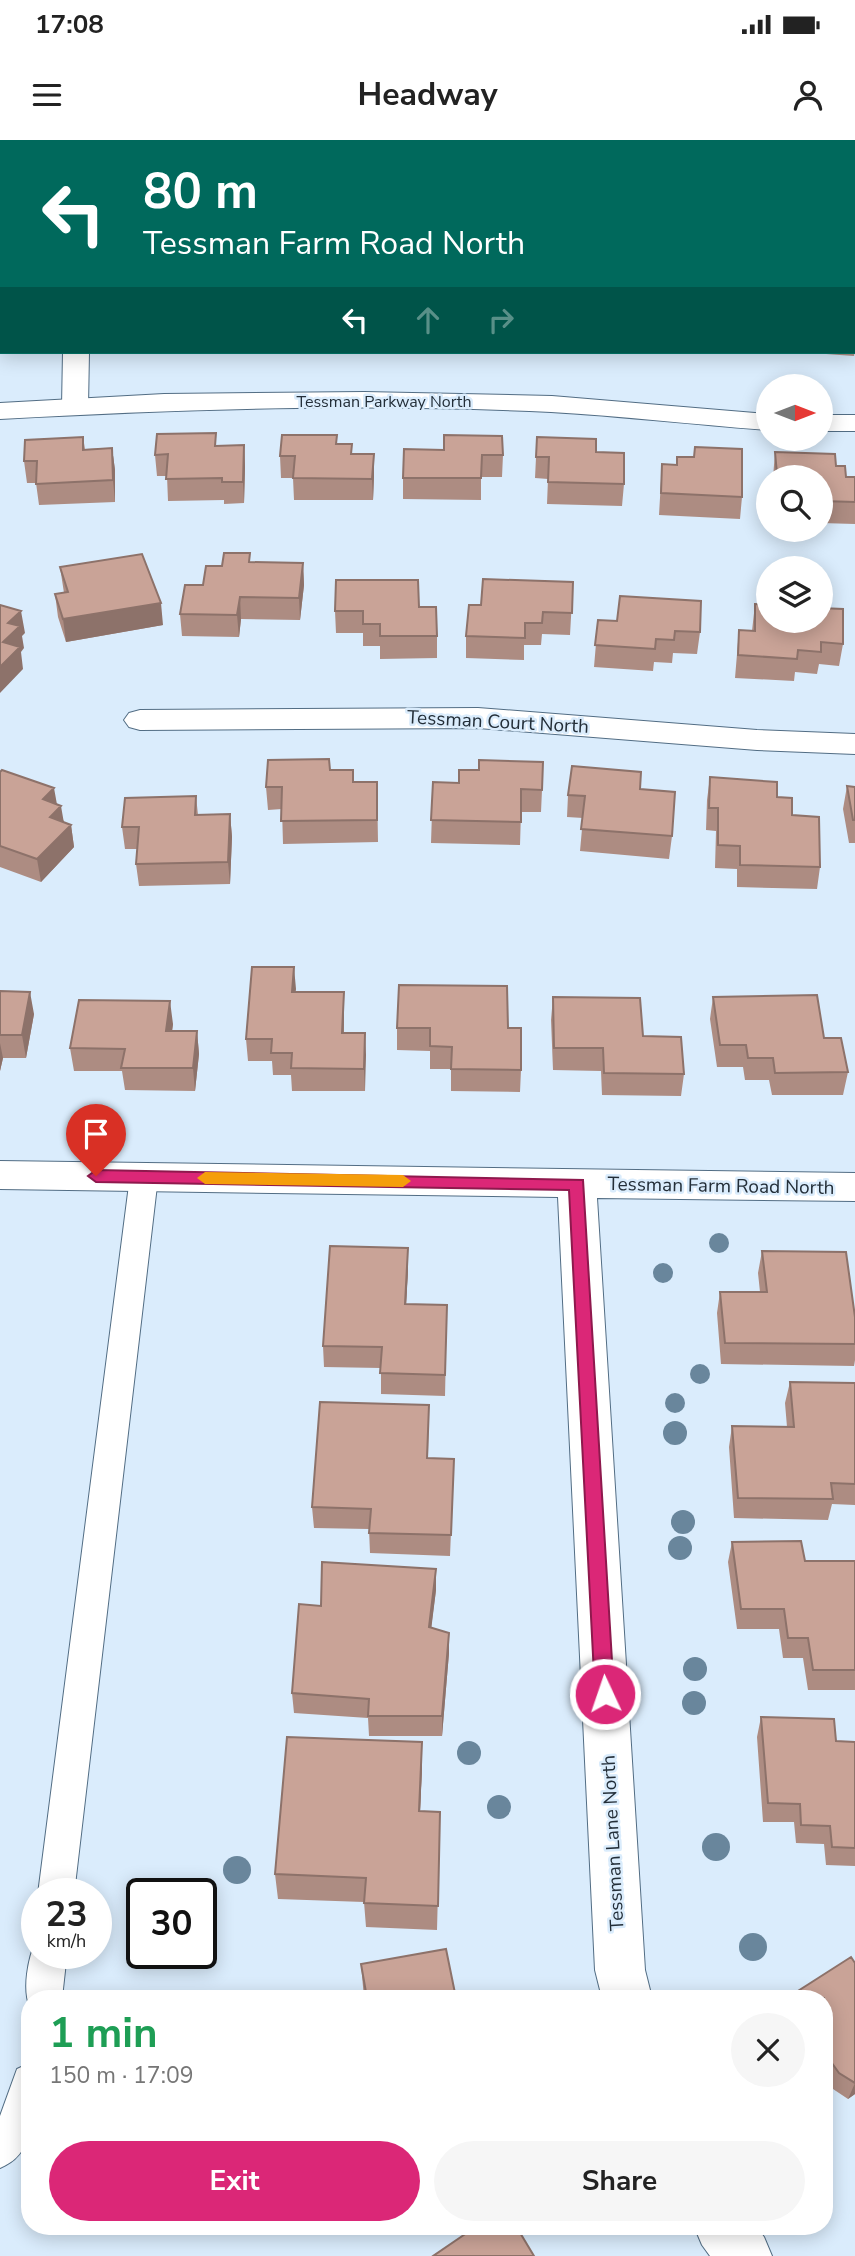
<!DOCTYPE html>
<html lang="en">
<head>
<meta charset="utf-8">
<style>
  :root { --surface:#fff; --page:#f6f6f6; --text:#222; --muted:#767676; --accent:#db2777 }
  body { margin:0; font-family:"Nunito Sans",sans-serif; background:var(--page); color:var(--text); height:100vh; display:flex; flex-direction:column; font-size:26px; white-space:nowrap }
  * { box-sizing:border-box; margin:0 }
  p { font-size:23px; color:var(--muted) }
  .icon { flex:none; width:38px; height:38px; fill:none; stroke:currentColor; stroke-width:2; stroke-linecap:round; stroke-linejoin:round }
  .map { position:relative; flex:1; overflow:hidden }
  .side { position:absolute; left:21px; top:1850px; width:812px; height:245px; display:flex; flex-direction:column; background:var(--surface); border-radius:28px; box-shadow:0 4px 18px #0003 }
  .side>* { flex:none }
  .guide { position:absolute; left:0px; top:0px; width:856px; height:214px; box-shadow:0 4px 18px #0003; background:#00695c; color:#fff; overflow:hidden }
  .needle { width:46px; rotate:90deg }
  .controls { position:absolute; left:756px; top:234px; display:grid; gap:14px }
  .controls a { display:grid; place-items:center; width:77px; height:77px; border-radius:50%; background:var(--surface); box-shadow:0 4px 18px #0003; font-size:35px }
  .speed { position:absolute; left:21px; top:1738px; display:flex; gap:14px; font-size:35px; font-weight:700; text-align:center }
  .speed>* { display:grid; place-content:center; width:91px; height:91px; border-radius:50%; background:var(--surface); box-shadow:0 4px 18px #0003; line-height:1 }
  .speed small { font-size:18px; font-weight:400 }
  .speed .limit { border:4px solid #111; border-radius:10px; background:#fff; color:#111 }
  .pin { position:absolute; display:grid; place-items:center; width:60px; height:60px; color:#fff; margin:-72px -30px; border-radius:50% 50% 50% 0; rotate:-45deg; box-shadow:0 0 7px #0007 }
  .pin .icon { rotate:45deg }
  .me { position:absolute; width:77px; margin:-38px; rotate:357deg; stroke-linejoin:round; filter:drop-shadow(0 0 5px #0008) }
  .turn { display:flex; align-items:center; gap:24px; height:147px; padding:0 28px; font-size:32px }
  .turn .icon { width:91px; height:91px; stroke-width:2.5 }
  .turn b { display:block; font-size:49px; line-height:60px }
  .lanes { display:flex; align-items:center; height:66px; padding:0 28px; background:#0003; justify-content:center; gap:35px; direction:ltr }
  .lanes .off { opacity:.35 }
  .round { display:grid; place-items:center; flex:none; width:74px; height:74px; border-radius:37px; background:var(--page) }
  .overview { display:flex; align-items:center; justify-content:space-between; height:119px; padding:0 28px }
  h1 { font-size:42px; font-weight:700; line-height:52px; color:#1e9e55 }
  .action { display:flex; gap:14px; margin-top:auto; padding:14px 28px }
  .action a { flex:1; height:80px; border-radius:42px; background:var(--accent); color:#fff; font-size:28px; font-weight:700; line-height:80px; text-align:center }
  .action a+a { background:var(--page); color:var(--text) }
  .status { display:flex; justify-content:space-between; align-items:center; height:49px; padding:0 35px; background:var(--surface); direction:ltr }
  .status svg { height:19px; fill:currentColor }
  header { display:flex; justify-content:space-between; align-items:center; height:91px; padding:0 28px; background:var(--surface); font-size:32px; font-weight:700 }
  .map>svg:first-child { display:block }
</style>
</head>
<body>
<div class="status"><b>17:08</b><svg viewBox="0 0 49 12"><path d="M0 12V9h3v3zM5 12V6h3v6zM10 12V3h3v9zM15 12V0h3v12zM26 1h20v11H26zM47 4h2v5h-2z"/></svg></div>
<header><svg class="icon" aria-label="menu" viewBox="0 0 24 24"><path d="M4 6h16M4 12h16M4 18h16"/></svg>Headway<svg class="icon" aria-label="person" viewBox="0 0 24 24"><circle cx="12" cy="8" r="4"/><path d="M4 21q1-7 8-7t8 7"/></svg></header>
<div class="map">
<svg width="855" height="2116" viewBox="0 0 855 2116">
  <rect width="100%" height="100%" fill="#daecfc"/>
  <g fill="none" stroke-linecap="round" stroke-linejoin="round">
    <defs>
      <path id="lane" d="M144,1027l10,3 4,7 -84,717h-36l92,-717 4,-7z
        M36,1800l1,13h30l-5,45h-32v10c-8,-19 -2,-49 6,-68z
        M30,1923c0,39 12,88 -30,105v-52l17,-47z"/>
      <path id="street" d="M105,0h22v2h-22z
        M282,0h22v2h-22z
        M536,0h23l1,2h-23z
        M63,212h26l-1,54 -4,6 -9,2 -9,-2 -4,-6z
        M478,568l279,22 98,4v20l-98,-4 -279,-22 -338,2 -11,-3 -5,-7 5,-7 11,-3z
        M0,1021l855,12v28l-258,-3 48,772 7,28h-50l-7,-28 -37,-773 -558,-8z
        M694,2086h62l8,11 8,19h-62l-8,-11z"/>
      <path id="secondary" d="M364,252l188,4 216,18v16c-72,-5 -144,-14 -217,-18 -183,-9 -368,-3 -551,7v-16l164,-9z
        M821,275h34v16h-34z"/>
    </defs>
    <!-- lane casing -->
    <use href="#lane" stroke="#526d84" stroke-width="2"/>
    <!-- street casing -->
    <use href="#street" stroke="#526d84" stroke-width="2"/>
    <!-- secondary casing -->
    <use href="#secondary" stroke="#526d84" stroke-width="2"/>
    <!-- lane -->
    <use href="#lane" fill="#fff" fill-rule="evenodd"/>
    <!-- street -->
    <use href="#street" fill="#fff" fill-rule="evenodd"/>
    <!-- secondary -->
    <use href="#secondary" fill="#fff" fill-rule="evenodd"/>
  </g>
  <!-- trees -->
  <g fill="#69869c">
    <circle cx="719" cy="1103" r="10"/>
    <circle cx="663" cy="1133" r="10"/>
    <circle cx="700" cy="1234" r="10"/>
    <circle cx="675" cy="1263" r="10"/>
    <circle cx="675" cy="1293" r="12"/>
    <circle cx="683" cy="1382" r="12"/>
    <circle cx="680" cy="1408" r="12"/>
    <circle cx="695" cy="1529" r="12"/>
    <circle cx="694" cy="1563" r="12"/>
    <circle cx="469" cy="1613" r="12"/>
    <circle cx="499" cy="1667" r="12"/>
    <circle cx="716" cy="1707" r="14"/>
    <circle cx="237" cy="1730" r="14"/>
    <circle cx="753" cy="1807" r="14"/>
  </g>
  <!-- wall -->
  <path fill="#ad8c82" d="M0,0h75l1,2h-74v14l-2,1z
    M0,110h2v84h-2z
    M854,127h1v83l-1,6 -56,-4h56z
    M83,297l2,12 27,-1 3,22v32l-76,3 -3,-22h-9l-3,-22z
    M537,297l59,15 28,32 -2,22 -75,-2 1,-25 -13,-1z
    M337,304h15v10l22,22 -1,24h-79l-1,-22h-12l-1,-22z
    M244,305l1,22 -1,36 -20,1v-4l-56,1 -1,-25h-10l-2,-21 62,-9z
    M695,307l47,50 -2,22 -81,-4 3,-51 15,1v-8h17z
    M444,310l59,5 -1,22h-21v23l-78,-1v-21z
    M775,312l61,14 10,11h9v47l-34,-1v-45h-48z
    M251,422l52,1 1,22 -4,35 -59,-1 -2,18 -57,-1 -2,-22 42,-48z
    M60,427l103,58 -97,17 -8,-25 -3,-23 9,-1z
    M573,442l-3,53 -28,-1 -1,11h-17v15l-58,-2v-22l15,-31z
    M755,464l88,40 -4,22 -20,-2 -2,10 -22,-2 -1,9 -59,-3 4,-48 13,1z
    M419,467l18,29v22l-57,1v-13h-17v-13h-27l-1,-22z
    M598,480l102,12 -3,22 -24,-1 -1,10 -18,-1 -1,9 -59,-4z
    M330,630l23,12h24l1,60 -95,2 -1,-35 -14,1 -2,-23z
    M0,632l57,32 7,18 7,3 3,22 -33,35 -41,-15z
    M710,637l67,20 15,18 28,52 -3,22 -80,-2v-18l-22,-1 1,-37 -10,-1 1,-30z
    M433,642l109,8 -1,22h-20l-1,33 -89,-2z
    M847,646l8,1v56h-6l-6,-34z
    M640,649l32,47 -3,23 -89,-8 3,-33 -16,-1 1,-22z
    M196,656l2,19 32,-1 2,23 -2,47 -91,2 -3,-22 1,-15h-12l-3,-22z
    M0,851l34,23 -8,44h-23l-3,13z
    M295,852l49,23v18h21v58h-73l-1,-16h-18l-1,-14h-24l-2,-22z
    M553,857l90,39 41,38 -3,22 -79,-1 -1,-24 -48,-1 -2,-50z
    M713,857l111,41 24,34 -5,23h-71l-3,-15h-24l-2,-13h-26l-7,-48z
    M173,884l-1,7h25l2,23 -4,37 -70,-1 -3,-19h-48l-4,-23z
    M397,888h111l13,42 -1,22 -69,-1v-22h-21v-18l-33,-1z
    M762,1111l93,66v43l-1,6 -133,-2 -4,-51 3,-21h40l-2,-19z
    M408,1130l-2,34 41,1 -2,91 -64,-2v-26l-57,-1 -1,-21z
    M790,1242l65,1v122l-23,-1 -4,16 -94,-2 -5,-71 3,-21 55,1 -2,-24z
    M429,1265l-1,53 26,1 -4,97 -80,-3 -1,-24 -55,-1 -2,-21z
    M732,1402l73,19h50v129h-47l-5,-32h-20l-4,-29h-42l-9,-67z
    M436,1429v21l-5,38 18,25 -7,83h-73l-1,-18 -74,-5 -2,-20z
    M761,1577l75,24 19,1v124l-29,-1 -2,-21 -28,-1 -2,-21h-31l-6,-85z
    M422,1628l-2,43 20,1 -3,118 -71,-3 -2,-25 -86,-3 -3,-25z
    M855,1823v131l-7,5 -15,-10 -9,-12v-79z
    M361,1824l95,34h-92z"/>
  <!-- shaded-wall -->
  <path fill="#8d726a" d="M687,0h26l-2,2h-26z
    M0,72h2v28h-2z
    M244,305l1,22 -1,36 -1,-21z
    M112,308l3,22v32l-2,-22z
    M374,314v22l-1,24 -1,-21z
    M303,423l1,22 -4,35 -1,-22z
    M240,457l1,22 -2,18 -2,-22z
    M161,463l2,22 -97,17 -3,-23z
    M21,471l4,22 -3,3 2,12 -3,4 2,17 -23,24v-26l3,-25 5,-19z
    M54,648l4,22 3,-4 4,23 -14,-11 -8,-19z
    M230,674l2,23 -2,47 -2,-22z
    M71,685l3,22 -33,35 -4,-23z
    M294,827l2,22 -3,26 -1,-23z
    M30,852l4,22 -8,44 -4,-23z
    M344,852v23l-1,40 -1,-22z
    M170,861l3,23 -4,29 -3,-22z
    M197,891l2,23 -4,37 -2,-23z
    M365,893l1,22 -1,36 -1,-22z
    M0,903l3,15 -3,13z
    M408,1108v22l-3,56v-22z
    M436,1429v21l-7,57v-20z
    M449,1493v20l-7,83v-20z
    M422,1602v26l-3,69v-26z
    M855,1943v11l-7,5z"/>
  <!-- building -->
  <path fill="#c9a397" stroke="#8d726a" stroke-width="2" d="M156,0h106l-1,2h-105z
    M638,0h49l-2,2h-42z
    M705,0h51l-2,2h-52z
    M2,22v50h-2v-49z
    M854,40h1v35l-1,1z
    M0,110h2v55h-2z
    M854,127h1v60h-1z
    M216,293l-1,13 29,-1 -1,37h-21v-4l-56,1 2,-25 -13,1 2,-21z
    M282,295h55l-1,9h16l-1,10h23l-2,25 -79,-1 2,-22h-15z
    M444,295l58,1 1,19h-21l-1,23h-78l1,-29 40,1z
    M83,297v13l29,-2 1,32 -77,4 1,-23h-13l1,-21z
    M537,297l59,2v13l28,1v31l-76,-2 1,-25h-13z
    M695,307l47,2v48l-81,-4 1,-29 15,1v-8h17z
    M775,312l60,2 1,12h9l1,11h9v25l-34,-1v-23h-36l-1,-4h-7z
    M224,413h26l-1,9 54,1 -4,35 -59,-1 -3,18 -57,-1 5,-29h18l3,-19h16z
    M142,414l19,49 -98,16 -8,-25 13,-2 -8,-25z
    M483,439l90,3 -1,31 -29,-1 -1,11h-17v15l-59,-2 3,-31h12z
    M336,440h82l1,27h17l1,29h-57v-12h-17v-13h-28z
    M620,456l81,5 -1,31 -25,-1 -1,9 -18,-1 -1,10 -60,-4 3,-25 19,1z
    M755,464l13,1v16h53v-13l22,1v35l-22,-2v10l-23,-2 -1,9 -59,-4 1,-25 16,1z
    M0,465l21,6 -13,12 12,3 -17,16 17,5 -20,20z
    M329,619l1,11h23v12h24v38l-96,1 1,-34h-16l2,-27z
    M479,620l64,2 -1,28 -21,-1v33l-90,-2 2,-38 26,1v-13h20z
    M572,626l69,6 -1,17 35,3 -3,44 -91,-7 4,-33 -17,-1z
    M2,630l52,18 -11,11 18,7 -11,11 21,8 -34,34 -37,-13v-74z
    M710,637l67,5v15l15,1v17l27,2 1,50 -80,-2v-19l-22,-1v-37h-9z
    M847,646l8,1v33h-2z
    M196,656l-1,19 35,-1 -2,48 -92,2 3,-37h-17l3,-29z
    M252,827h42l-2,25h52l-2,41h23l-1,36 -73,-1 1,-15h-21l1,-14h-26z
    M399,845l108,1 1,42h13v42l-70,-1 1,-22 -22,-1v-18h-33z
    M0,851l30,1 -8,43h-22z
    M817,855l7,43h17l7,34 -73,1 -2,-15h-25l-2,-13h-26l-7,-48z
    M553,857l87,1 3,38 38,1 3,37 -80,-1 -1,-25h-49z
    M79,860l91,1 -4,30h31l-4,37h-72l4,-19 -55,-1z
    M330,1106l78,2 -3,56 42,1 -2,70 -65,-2 2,-26 -59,-1z
    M762,1111l84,1 9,65v27l-130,-1 -5,-51h47z
    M790,1242l65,1v101l-24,-1 2,16 -95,-1 -6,-72 62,1z
    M320,1262l109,3 -2,53 27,1 -3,76 -82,-2 2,-24 -59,-2z
    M801,1401l4,20h50v109h-42l-5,-32h-20l-4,-29h-43l-9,-67z
    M322,1422l114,7 -7,58 20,6 -7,83h-74l1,-17 -77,-6 7,-89 22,2z
    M761,1577l73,2 2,22 19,1v106l-23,-1 -2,-21 -29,-1 -1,-21 -32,-1z
    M287,1597l135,5 -3,69 21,1 -2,94 -74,-3 2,-25 -91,-4z
    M446,1809l10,49h-89l-6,-34z
    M851,1817l4,6v120l-16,-10 -15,-21v-54h-37z
    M477,2086h39l18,30h-101z"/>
  <!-- route -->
  <path fill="#db2777" stroke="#8e194d" stroke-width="2" d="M96,1030l487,10 31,514 -2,6 -7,2 -7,-2 -3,-6 -26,-504 -473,-8 -8,-6z"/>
  <!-- slow -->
  <path fill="#f59e0b" d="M205,1032l198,3 8,6 -8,6 -198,-3 -8,-6z"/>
  <g text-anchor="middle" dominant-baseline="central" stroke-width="5" stroke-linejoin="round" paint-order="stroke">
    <!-- far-street labels -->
    <g font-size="16" fill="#232e38" stroke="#daecfc">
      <text x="384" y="262">Tessman Parkway North</text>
    </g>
    <!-- street labels -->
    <g font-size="19" fill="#232e38" stroke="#daecfc">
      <text transform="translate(498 582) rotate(3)">Tessman Court North</text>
      <text transform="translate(721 1046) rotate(1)">Tessman Farm Road North</text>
      <text transform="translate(613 1703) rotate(-93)">Tessman Lane North</text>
    </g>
  </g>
</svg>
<div class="controls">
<a><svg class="needle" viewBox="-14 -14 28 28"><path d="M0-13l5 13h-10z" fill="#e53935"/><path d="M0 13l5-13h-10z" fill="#767676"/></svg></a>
<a><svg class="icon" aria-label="search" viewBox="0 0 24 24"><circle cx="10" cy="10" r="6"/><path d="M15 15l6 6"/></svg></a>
<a><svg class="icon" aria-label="layers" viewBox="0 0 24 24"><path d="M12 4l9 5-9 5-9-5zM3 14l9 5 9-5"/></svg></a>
</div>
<div class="speed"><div>23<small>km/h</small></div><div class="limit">30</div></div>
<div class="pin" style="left:96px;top:1036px;background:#d93025"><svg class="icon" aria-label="arrive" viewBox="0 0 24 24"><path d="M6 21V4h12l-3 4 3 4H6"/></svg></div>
<svg class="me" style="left:605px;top:1554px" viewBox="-20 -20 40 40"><circle r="17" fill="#db2777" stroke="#fff" stroke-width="3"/><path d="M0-11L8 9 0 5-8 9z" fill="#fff"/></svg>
<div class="guide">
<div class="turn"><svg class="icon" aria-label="left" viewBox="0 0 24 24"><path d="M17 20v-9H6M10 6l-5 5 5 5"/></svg><div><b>80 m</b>Tessman Farm Road North</div></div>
<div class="lanes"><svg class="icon" aria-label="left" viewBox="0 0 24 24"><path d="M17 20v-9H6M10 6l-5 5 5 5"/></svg><svg class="icon off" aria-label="ahead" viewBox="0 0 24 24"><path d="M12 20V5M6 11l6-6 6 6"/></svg><svg class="icon off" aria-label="right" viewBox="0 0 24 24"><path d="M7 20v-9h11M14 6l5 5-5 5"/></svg></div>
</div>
<section class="side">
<div class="overview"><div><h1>1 min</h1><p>150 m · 17:09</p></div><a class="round"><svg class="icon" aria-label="close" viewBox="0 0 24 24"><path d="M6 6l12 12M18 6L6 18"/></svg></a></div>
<div class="action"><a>Exit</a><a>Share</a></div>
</section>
</div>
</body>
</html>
